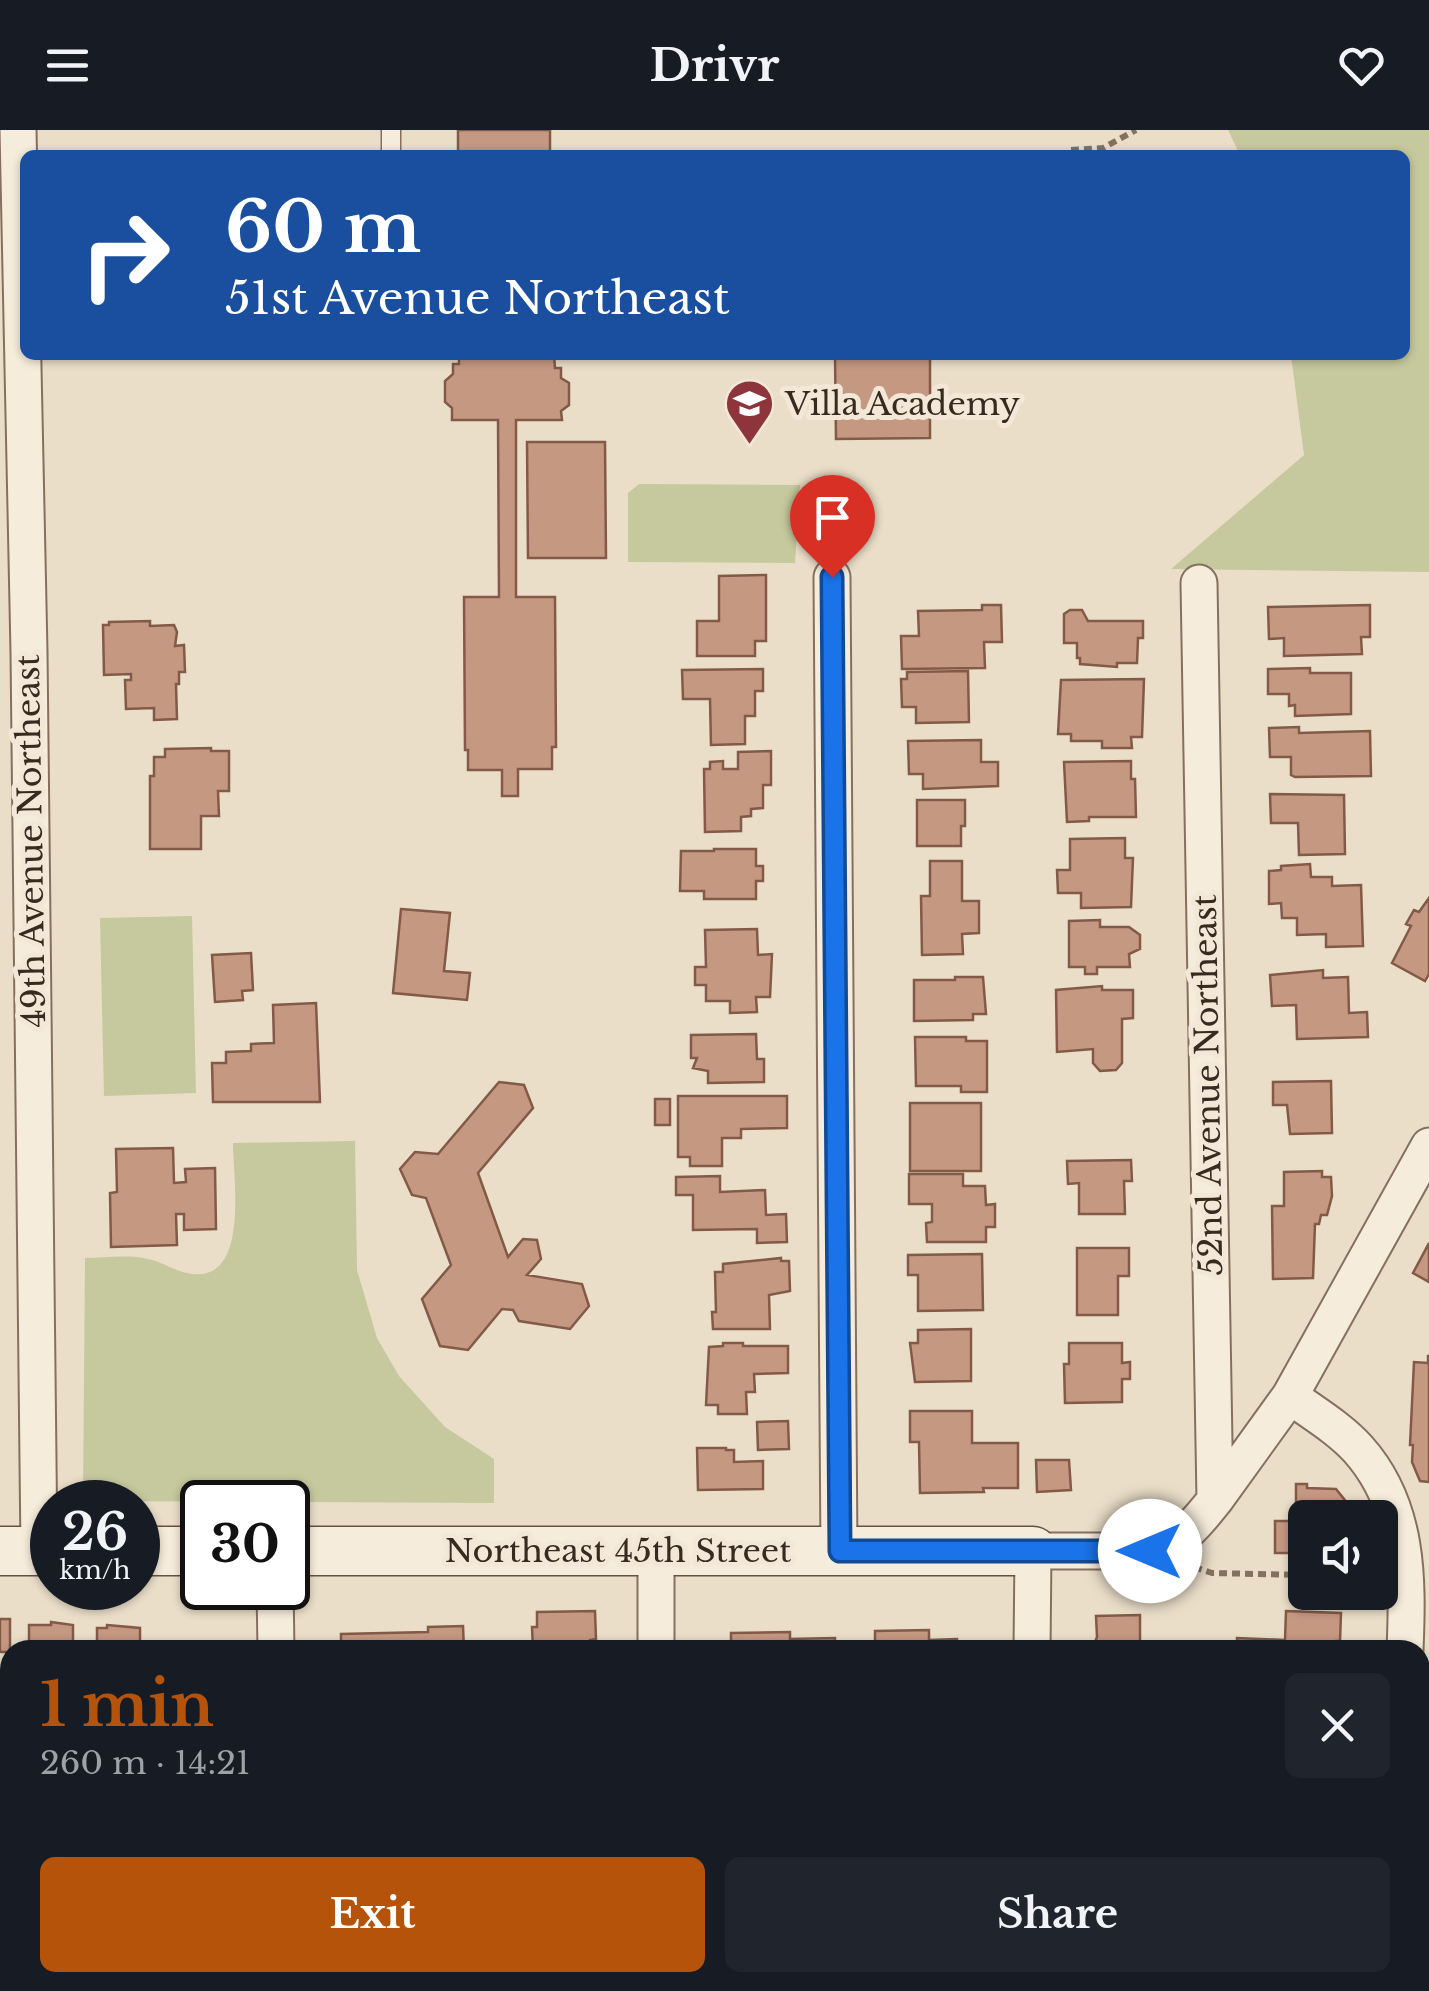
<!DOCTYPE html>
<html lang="en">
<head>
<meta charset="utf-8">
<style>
  :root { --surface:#171b24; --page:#20242c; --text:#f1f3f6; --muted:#9ea1a6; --accent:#b45309 }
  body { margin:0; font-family:"Libre Baskerville",serif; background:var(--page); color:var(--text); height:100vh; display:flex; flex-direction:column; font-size:38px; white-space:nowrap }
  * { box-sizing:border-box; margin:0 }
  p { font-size:32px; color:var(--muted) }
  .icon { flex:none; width:55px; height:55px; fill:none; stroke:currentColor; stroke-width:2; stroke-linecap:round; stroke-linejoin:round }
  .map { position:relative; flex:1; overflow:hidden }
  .panel { position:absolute; left:0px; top:1510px; width:1430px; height:352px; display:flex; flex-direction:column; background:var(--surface); border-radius:30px 30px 0 0; box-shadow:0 2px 8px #0004 }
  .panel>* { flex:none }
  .hud { position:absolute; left:20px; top:20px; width:1390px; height:210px; border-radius:15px; box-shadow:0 2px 8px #0004; background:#1a4fa0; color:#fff; overflow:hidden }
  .fabs { position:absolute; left:1288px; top:1370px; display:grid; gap:20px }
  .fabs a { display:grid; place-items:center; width:110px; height:110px; border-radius:15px; background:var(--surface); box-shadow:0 2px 8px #0004; font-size:50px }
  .speed { position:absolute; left:30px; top:1350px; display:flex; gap:20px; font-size:50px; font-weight:700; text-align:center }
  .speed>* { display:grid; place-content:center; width:130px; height:130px; border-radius:50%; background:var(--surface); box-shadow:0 2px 8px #0004; line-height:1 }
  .speed small { font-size:25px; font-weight:400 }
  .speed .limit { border:5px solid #111; border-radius:15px; background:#fff; color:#111 }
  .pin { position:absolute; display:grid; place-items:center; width:85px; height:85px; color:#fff; margin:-102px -42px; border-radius:50% 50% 50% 0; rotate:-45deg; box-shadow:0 0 10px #0007 }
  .pin .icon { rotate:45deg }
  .me { position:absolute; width:110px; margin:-55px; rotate:270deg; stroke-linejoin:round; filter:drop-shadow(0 0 8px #0008) }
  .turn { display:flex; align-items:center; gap:35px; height:210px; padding:0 40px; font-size:45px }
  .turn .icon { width:130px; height:130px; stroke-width:2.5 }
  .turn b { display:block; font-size:70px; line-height:85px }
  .round { display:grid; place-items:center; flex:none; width:105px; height:105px; border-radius:15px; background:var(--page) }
  .head { display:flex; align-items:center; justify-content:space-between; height:170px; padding:0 40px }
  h1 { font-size:60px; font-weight:700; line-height:75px; color:var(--accent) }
  .action { display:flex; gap:20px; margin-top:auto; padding:20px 40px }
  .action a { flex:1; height:115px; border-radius:15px; background:var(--accent); color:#fff; font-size:40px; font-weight:700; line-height:115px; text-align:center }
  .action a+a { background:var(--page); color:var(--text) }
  header { display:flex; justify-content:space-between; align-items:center; height:130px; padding:0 40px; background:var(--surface); font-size:45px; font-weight:700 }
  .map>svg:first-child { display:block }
</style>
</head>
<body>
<header><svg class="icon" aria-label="menu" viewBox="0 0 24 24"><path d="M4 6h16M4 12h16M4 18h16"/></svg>Drivr<svg class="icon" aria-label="heart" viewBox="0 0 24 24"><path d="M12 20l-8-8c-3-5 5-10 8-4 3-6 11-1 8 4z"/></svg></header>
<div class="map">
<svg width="1429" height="1861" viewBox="0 0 1429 1861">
  <rect width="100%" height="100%" fill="#eadec8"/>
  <!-- green -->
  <path fill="#c6c89d" d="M1228,0h201v442l-258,-3 133,-114 -13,-100h114v-200h-165z
    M639,354l161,1 -5,78 -167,-1v-69z
    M192,786l4,177 -92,3 -4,-178z
    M355,1011l2,129 20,68 22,38 46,51 49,32v44l-411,-2 2,-243c19,0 44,-4 63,1 15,3 28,13 44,15 58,7 41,-96 41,-131z"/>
  <!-- building -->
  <path fill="#c59882" stroke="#825a47" stroke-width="2.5" d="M458,0h92v25h-92z
    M459,225h95l1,13h6v10l8,5v22l-8,6 1,9h-46v177h39l1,150h-4v22h-34v27h-16v-26h-34v-20h-3l-1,-153h35l-1,-177h-46v-12l-7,-6v-21l8,-7v-10h6z
    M835,225h95v83l-94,1z
    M527,312h78l1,116h-78z
    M766,445v66h-11v15h-58v-35h22v-45z
    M982,475h19l1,37h-18l1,26 -83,1 -1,-33h18l-1,-25 64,-1z
    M1370,475v32h-9l1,17 -78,2v-18l-15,1 -1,-32z
    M1070,480h12l6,11h55v17h-5l-1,25h-20v4l-37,-3v-6h-3v-15h-13v-29z
    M150,491v5l24,-1 3,7 -2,14 9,-1 1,27h-6v12h-3l1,35 -23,1v-12l-28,1 -1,-29h6v-6l-27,1 -1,-50h6v-3z
    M1310,538v5h41v41l-56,2v-11l-6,1v-12h-21v-25z
    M763,539v22h-8v25h-10v28l-34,1 -1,-46h-27l-1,-29z
    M968,541l1,51 -53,1v-16h-14l-1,-28h6v-7z
    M1144,549l-2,58h-11l1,11h-30v-7h-31v-7h-13l3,-54z
    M1299,597v6l71,-2 1,45 -76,1 -4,-2v-18h-21l-1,-29z
    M981,610v22h17v24l-75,3v-15h-14l-1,-33z
    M211,618v3h18v40h-11l1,25h-18v33h-51v-73h4v-19h11v-8z
    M771,621v34h-8v23l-12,1v7l-10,1v14l-36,1 -1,-63h6v-7l13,-1v8h15v-17z
    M1131,631v18h4l1,38h-47v4l-22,1 -3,-60z
    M1270,664l74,1 1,59 -46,1 -1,-32h-27z
    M917,670h48v26h-4v20h-44z
    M1125,708v20h8l-2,49 -50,1v-15h-23l-1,-23h13v-31z
    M714,719h42v17h7v15h-7v18h-52v-8h-24l1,-40h33z
    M930,731h32v40h17v32l-17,1 1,20 -41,1 -1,-59h9z
    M1310,734l1,13h21v9l29,-1 2,61 -37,1v-13l-29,1v-17h-15l-1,-15 -12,1v-33l12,-1v-4z
    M1429,768v76l-4,7 -33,-18 19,-37 -5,-2 8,-14 5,2z
    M401,779l49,4 -6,58 26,2 -3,27 -74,-7z
    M1100,790v7h29l11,8v14l-11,5 1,13h-33v7h-12v-7h-16v-46z
    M757,799l1,26 14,-1 -2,43h-14l1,15 -27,1v-12h-24v-16h-11v-18h11l-1,-37z
    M251,823l2,37 -11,1 1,9 -28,2 -3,-47z
    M1323,840v8l25,-1 1,36 18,-1 1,25 -71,2 -1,-34 -24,1 -2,-31z
    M955,847h28l3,37h-13v6l-59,1v-41h41z
    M1102,856v4h31v28l-11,1v44l-6,7 -16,1 -7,-8v-14l-36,3 -1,-62z
    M316,873l4,99h-107l-1,-39h14v-11l25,-1v-7l23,-1 -1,-38z
    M756,904l1,25h7v23l-56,1v-12l-15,-3 4,-10h-6v-23z
    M915,907h51v4h21v51h-26v-6h-45z
    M1331,951l1,52 -42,1 -3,-29h-14v-23z
    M499,952l25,3 9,23 -55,65 30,84 15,-18 14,1 4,19 -14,16 55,9 7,22 -19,23 -51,-8 -6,-11 -11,-1 -34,41 -28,-4 -18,-47 29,-34 -25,-67 -14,-3 -12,-26 15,-17 23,2z
    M678,966h109v32l-46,1v9h-19v28h-32v-9h-12z
    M655,969h15v26h-15z
    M910,973h71v68h-71z
    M173,1018l1,35 12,-1 -1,-13 30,-1 1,61 -32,1v-16h-8l1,31 -66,2 -1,-54 7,-1 -1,-43z
    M1131,1030l1,21h-8l1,33h-46v-31l-11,1 -1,-23z
    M1322,1041v6h9l1,19 -5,19h-6l-2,9h-4l-2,54 -40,1 -1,-73h12v-34z
    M909,1044h54v12h22l1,19 9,-1v23h-9v15h-59l-1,-19 6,-1v-18h-23z
    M720,1046v16l45,-2 1,25 20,-1 1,28 -30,1v-14l-64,1v-35h-17v-18z
    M1429,1113v39l-16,-9z
    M1077,1118h52v28h-11v39h-41z
    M982,1124l1,56 -65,1v-36h-10v-20z
    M781,1128v3h8l1,30 -21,4 1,34h-57l-1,-17h4l-1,-40h8v-8z
    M971,1199v52l-56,1 -5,-39h8v-13z
    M723,1213h20v3h45v27l-34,1 1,18h-9l1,22h-29v-9h-12l3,-58 14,-1z
    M1069,1213h53v20l8,-1v17h-8v23l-57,1 -1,-39h5z
    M1428,1226h1v126l-9,-1 -8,-19 1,-17h-3l4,-83 14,1z
    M910,1281h62v32h46v45h-35l1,4 -64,1 -1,-51h-9z
    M788,1291l1,28 -31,1 -1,-28z
    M697,1318h29v2h8v12l29,-1v28l-65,1z
    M1036,1330h33l2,30 -34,2z
    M1296,1354h11v4l29,1 12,15 -1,14h-42v35h-30v-32h16v-10h5z
    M595,1481l1,28 -6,1v10h-57l-1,-23h5v-15z
    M1286,1481l55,2 -1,28h-4l-1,9h-98v-12l48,2z
    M1140,1485v35h-48l5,-13 -1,-21z
    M0,1489h10v33h-10z
    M51,1492l22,3v25h-44v-25h22z
    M107,1495l33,3v22h-43v-22h10z
    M463,1496l1,24h-123v-16l87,-2v-5z
    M929,1500v10l28,-1v11h-111v-5h29v-14z
    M790,1502v7l45,-1v12h-104v-17z
    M165,1513h39v6l20,1h-59z
    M348,1852h84v9h-84z
    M540,1852h56v9h-55z
    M743,1852h34v9h-34z
    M950,1852v9h-37l-1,-7z
    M1111,1854h56v7h-56z"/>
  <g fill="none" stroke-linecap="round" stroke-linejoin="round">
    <defs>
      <path id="lane" d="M391,0v25"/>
      <path id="street" d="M18,0l11,522 10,899
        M832,447l7,974
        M1290,1266c23,17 49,32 68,53 51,57 50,130 47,201
        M1215,1370l75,-104 139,-250
        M656,1421v99
        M275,1458l1,62
        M1032,1520l1,-99h117c30,-7 46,-27 65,-51l-16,-917
        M0,1809h10
        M277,1852v9
        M656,1852v9
        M1030,1861v-9
        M1391,1861v-9"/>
      <path id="secondary" d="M0,1421h52
        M138,1421h64
        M288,1421h745"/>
    </defs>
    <!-- lane casing -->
    <use href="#lane" stroke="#85705f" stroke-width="21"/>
    <!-- street casing -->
    <use href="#street" stroke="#85705f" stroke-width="39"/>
    <!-- secondary casing -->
    <use href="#secondary" stroke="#675142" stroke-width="51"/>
    <!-- path -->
    <path stroke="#85705f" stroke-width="6" stroke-dasharray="8 5" stroke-linecap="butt" d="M1071,20l32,-2 33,-18
      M1194,1437l18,6 93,2"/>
    <!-- lane -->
    <use href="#lane" stroke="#f6ecdb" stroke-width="18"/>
    <!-- street -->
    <use href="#street" stroke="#f6ecdb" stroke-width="35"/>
    <!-- secondary -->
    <use href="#secondary" stroke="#f6ecdb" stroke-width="48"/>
  </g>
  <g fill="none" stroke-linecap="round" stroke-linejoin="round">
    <defs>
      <path id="route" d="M832,447l8,974h310"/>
    </defs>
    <!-- route casing -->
    <use href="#route" stroke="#114b97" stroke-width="25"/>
    <!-- route -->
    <use href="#route" stroke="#1a73e8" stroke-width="18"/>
  </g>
  <!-- icons -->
  <defs>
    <symbol id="school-pin" viewBox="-11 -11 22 30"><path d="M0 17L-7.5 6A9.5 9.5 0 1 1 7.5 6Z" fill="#8e353c" stroke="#f3e8d7"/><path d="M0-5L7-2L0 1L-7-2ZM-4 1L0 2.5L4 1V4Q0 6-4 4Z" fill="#fff"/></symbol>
  </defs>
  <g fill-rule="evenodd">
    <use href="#school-pin" x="722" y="246" width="55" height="75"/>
  </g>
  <g text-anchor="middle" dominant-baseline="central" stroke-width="10" stroke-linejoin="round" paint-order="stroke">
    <!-- poi labels -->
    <g font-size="32" fill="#372a21" stroke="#f3e8d7" text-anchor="start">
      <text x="785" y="274">Villa Academy</text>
    </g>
    <!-- street labels -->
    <g font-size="32" fill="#372a21" stroke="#f3e8d7">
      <text transform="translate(31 711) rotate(-91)">49th Avenue Northeast</text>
      <text transform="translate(1208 955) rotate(-91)">52nd Avenue Northeast</text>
      <text x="618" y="1421">Northeast 45th Street</text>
    </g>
  </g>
</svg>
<div class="fabs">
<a><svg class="icon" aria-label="sound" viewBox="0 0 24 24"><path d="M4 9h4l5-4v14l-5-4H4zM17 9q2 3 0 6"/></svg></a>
</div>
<div class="speed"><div>26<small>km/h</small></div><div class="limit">30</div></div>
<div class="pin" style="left:832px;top:447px;background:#d93025"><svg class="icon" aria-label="arrive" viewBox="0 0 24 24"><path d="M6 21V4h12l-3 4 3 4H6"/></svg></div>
<svg class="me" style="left:1150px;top:1421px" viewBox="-20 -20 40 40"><circle r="19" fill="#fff"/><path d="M0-13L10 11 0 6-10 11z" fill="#1a73e8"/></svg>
<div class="hud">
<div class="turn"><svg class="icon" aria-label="right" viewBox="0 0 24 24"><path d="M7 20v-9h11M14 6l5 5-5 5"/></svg><div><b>60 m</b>51st Avenue Northeast</div></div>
</div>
<section class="panel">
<div class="head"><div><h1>1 min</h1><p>260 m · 14:21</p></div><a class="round"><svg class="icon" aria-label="close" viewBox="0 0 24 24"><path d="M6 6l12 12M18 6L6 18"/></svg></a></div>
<div class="action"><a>Exit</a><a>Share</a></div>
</section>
</div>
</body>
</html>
